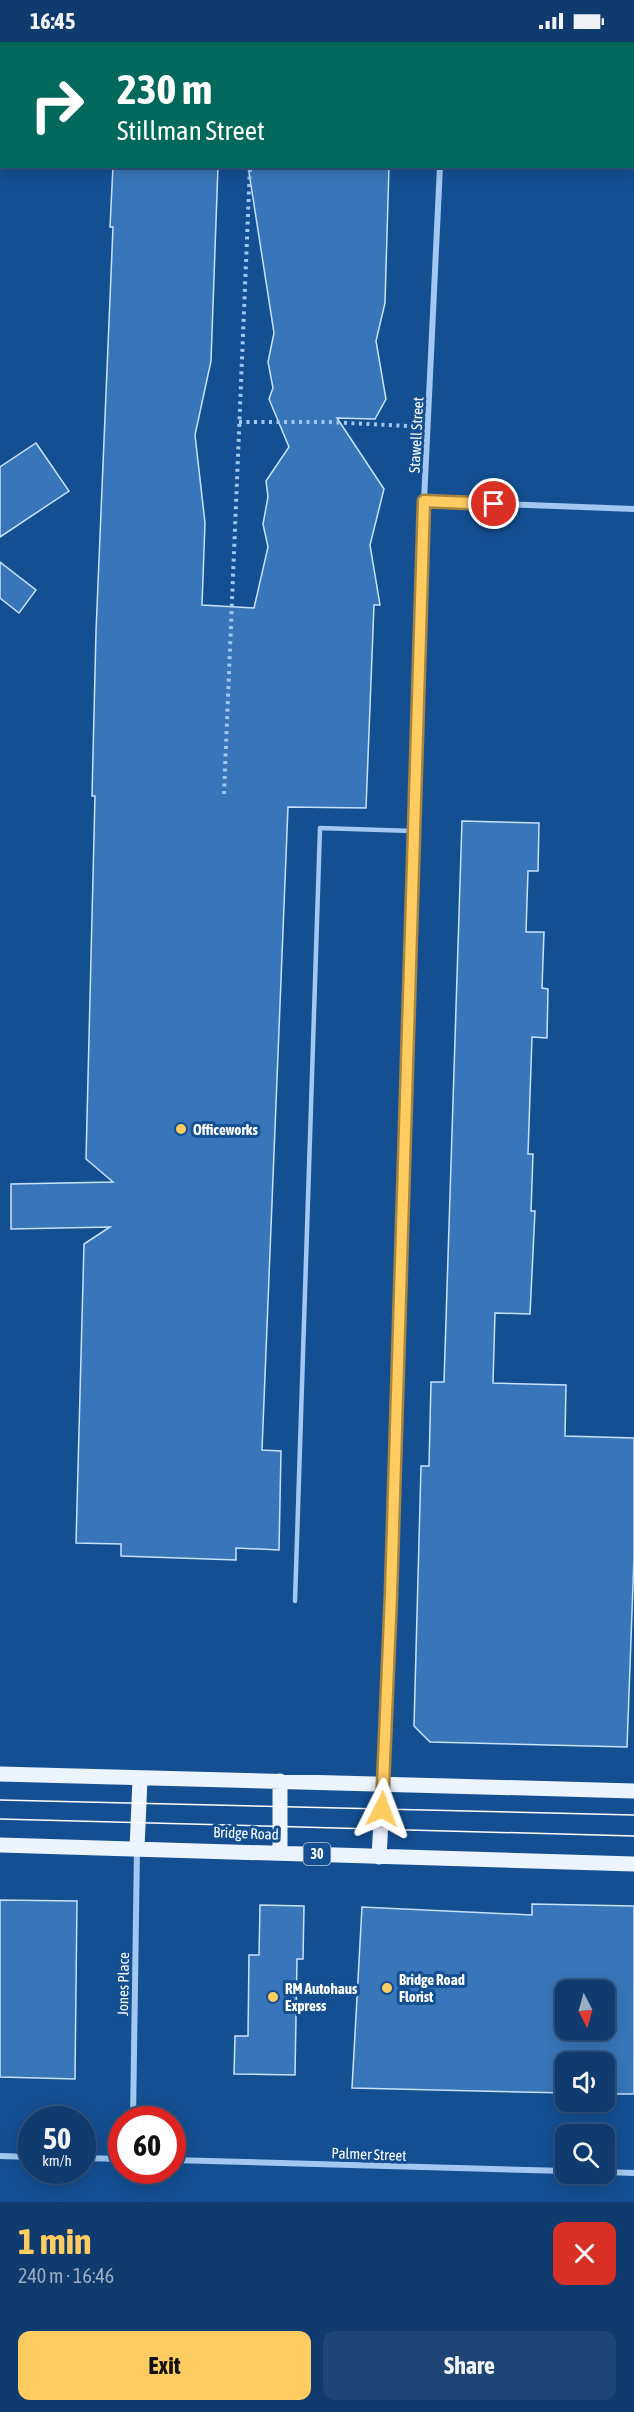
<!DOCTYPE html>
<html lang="en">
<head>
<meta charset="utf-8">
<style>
  :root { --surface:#0f3b6e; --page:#1d4676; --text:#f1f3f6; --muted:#9badc2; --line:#2f5581; --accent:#ffcc62 }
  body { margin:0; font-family:"Asap Condensed",sans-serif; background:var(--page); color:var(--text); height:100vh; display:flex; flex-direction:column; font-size:22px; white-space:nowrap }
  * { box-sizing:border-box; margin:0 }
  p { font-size:20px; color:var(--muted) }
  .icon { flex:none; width:33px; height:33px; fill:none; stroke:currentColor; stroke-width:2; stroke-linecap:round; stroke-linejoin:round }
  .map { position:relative; height:2160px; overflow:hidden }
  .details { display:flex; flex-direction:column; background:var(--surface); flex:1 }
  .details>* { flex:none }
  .top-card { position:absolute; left:0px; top:0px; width:634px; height:126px; box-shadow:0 3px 15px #0003,0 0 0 2px var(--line); background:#00695c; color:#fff; overflow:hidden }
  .needle { width:39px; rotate:174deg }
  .buttons { position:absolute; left:555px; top:1938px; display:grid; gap:12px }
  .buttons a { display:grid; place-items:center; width:60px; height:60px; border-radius:12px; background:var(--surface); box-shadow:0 3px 15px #0003,0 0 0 2px var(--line); font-size:30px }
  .speed { position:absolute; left:18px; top:2064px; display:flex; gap:12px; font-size:30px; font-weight:700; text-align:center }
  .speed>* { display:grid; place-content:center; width:78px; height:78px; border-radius:50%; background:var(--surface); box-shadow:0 3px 15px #0003,0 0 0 2px var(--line); line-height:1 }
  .speed small { font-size:15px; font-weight:400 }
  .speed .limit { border:9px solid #d22; background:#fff; color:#111 }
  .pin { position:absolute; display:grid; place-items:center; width:51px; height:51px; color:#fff; margin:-26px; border:3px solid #fff; border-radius:50%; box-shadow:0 2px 6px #0007 }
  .me { position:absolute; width:66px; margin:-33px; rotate:3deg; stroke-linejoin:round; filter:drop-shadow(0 0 4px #0008) }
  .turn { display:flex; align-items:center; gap:21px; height:126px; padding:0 18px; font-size:27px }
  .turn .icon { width:78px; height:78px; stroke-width:2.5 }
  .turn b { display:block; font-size:42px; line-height:51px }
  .round { display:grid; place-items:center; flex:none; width:63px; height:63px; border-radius:12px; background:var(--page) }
  .overview { display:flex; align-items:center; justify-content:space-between; height:102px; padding:0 18px }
  h1 { font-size:36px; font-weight:700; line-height:45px; color:var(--accent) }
  .button { display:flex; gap:12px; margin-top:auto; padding:12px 18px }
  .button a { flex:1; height:69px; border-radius:12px; background:var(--accent); color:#111; font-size:24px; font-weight:700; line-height:69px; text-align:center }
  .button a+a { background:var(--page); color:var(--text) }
  .status { display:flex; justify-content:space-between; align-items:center; height:42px; padding:0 30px; background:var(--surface); direction:ltr }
  .status svg { height:16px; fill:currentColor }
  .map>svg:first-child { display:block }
</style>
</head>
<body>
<div class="status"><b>16:45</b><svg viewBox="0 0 49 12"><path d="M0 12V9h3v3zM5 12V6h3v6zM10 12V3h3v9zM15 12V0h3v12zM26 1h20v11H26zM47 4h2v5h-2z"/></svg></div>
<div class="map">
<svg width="634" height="2160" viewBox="0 0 634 2160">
  <rect width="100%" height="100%" fill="#144f92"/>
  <!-- building -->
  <path fill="#3876b9" stroke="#c9e2fc" stroke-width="1.5" fill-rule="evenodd" d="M113,124h105l-7,195 -16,74 10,88 -3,82 52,3 14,-61 -5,-23 5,-27 -2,-16 23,-34 -20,-48 4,-11 -5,-26 6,-29 -26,-167h141l-4,137 -9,38 10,58 -11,20 -38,-1 47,71 -14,56 10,60h-6l-8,203 -78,-1 -26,643 19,1 -2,99 -43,-2v12l-115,-4v-12l-45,-1 8,-299 26,-17 -99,2v-45l102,-2 -27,-23 9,-363h-3l4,-165 17,-404h-3z
    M36,401l33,48 -69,46v-70z
    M0,520l36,28 -17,23 -19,-15z
    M462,779l77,2 -1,48h-10l-2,61h18l-2,56 6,1 -1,49 -15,-1 -4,117h5l-2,57h4l-5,103 -35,-1 -2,70 73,2 -1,51 69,2v120l-7,189 -197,-5 -16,-16 7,-260h8l2,-84h13z
    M0,1858l77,1 -2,178 -75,-2z
    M532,1862l102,2v188h-30v-32h-38v31l-214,-5 10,-181 170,8zM566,1948h38v40h-38z
    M260,1863l44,1 -1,53h-6l-2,116 -61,-1 1,-38h13l1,-81h10z"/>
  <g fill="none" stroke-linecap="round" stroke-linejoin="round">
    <!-- path -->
    <path stroke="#a2c8f1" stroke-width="4" stroke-dasharray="3 4.5" stroke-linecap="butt" d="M239,380h88l80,4
      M224,752l26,-628"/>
    <!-- lane -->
    <path stroke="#a2c8f1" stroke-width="4.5" d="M180,2v-2
      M295,1559l25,-773 93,3"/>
    <!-- street -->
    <path stroke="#a2c8f1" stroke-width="6" d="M445,2v-2
      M424,459l210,8
      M383,1743l41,-1284 16,-335
      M133,2078l4,-271
      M0,2114l32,1
      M82,2116l40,1
      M172,2118l394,11
      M604,2130l30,1"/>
    <!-- primary -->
    <path stroke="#ecf4ff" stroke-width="15" d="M0,1732l634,17
      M0,1803l634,19
      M137,1806l3,-69
      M280,1810v-71
      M379,1815l4,-72"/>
    <!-- tram -->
    <path stroke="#fff" stroke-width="1.5" d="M0,1758l634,15
      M0,1777l634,17"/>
  </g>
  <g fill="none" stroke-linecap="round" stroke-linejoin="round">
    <defs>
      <path id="route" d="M382,1767l9,-215 33,-1093 70,3"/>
    </defs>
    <!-- route casing -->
    <use href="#route" stroke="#a68540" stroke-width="15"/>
    <!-- route -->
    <use href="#route" stroke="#ffcc62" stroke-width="10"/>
  </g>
  <!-- markers -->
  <g fill="#ffcc62" stroke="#144f92" stroke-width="2">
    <circle cx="181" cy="1087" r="6"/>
    <circle cx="387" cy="1946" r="6"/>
    <circle cx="273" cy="1955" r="6"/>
  </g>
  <g text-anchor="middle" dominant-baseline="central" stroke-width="6" stroke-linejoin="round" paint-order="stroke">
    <!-- shield labels -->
    <rect fill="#144f92" stroke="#b8cade" stroke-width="1.5" x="303.5" y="1801" width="27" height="22" rx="4.5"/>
    <g font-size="14" font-weight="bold" fill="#fff">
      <text x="317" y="1812">30</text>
    </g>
    <!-- street labels -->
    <g font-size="15" fill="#fff" stroke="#144f92">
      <text transform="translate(416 393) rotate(-87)">Stawell Street</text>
      <text transform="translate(246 1791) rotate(2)">Bridge Road</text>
      <text transform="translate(123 1942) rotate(-89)">Jones Place</text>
      <text transform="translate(369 2112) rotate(2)">Palmer Street</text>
    </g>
    <!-- poi labels -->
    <g font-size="15" font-weight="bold" fill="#fff" stroke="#144f92" text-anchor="start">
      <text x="193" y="1087">Officeworks</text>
      <text x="399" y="1937">Bridge Road<tspan x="399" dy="17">Florist</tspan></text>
      <text x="285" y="1946">RM Autohaus<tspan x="285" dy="17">Express</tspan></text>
    </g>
  </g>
</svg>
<div class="buttons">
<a><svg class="needle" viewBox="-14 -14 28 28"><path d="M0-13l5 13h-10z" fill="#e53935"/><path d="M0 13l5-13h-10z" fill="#9badc2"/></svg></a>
<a><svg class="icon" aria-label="sound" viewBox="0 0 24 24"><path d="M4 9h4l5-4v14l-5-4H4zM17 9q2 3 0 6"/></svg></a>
<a><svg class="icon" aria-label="search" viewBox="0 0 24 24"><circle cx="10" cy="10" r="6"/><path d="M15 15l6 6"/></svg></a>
</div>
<div class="speed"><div>50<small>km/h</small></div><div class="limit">60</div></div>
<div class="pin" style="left:494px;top:462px;background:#d93025"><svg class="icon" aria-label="arrive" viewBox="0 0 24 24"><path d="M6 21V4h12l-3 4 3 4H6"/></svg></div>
<svg class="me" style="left:382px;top:1767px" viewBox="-20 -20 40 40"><path d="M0-17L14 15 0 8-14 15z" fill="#ffcc62" stroke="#fff" stroke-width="4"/></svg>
<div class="top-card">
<div class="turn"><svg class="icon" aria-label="right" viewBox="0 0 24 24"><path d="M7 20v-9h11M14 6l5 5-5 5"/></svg><div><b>230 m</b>Stillman Street</div></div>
</div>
</div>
<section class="details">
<div class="overview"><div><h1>1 min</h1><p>240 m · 16:46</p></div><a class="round" style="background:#d93025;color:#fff"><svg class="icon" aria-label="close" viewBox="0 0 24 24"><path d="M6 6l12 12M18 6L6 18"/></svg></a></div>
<div class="button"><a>Exit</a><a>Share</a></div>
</section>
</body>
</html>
